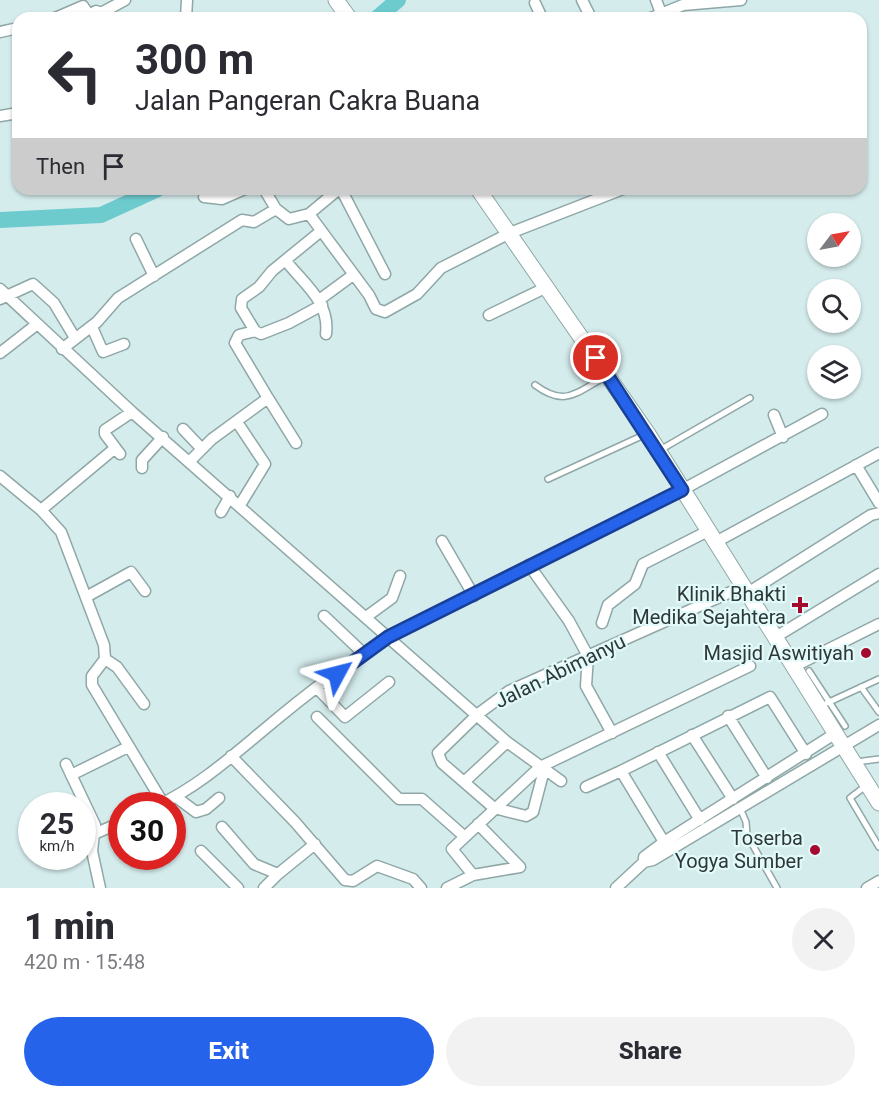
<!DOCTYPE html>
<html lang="en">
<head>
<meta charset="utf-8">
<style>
  :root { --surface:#fff; --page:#f2f2f3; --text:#2b2b33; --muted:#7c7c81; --accent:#2563eb }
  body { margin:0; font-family:Roboto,sans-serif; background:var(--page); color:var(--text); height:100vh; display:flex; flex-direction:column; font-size:22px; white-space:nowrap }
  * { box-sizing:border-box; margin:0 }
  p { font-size:20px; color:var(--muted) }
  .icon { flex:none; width:33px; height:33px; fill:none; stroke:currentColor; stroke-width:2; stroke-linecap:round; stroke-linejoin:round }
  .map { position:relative; height:888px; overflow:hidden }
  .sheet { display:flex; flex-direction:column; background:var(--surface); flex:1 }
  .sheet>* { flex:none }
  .top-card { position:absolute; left:12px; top:12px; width:855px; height:183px; border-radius:18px; box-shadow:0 2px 4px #0004; background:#fff; color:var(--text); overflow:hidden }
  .needle { width:39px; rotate:58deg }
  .tools { position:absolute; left:807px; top:213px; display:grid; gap:12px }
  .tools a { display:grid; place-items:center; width:54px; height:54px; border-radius:50%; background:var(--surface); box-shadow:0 2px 4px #0004; font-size:30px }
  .speed { position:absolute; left:18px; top:792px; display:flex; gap:12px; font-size:30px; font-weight:700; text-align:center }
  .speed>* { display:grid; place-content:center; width:78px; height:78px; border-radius:50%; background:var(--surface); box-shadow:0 2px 4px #0004; line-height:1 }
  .speed small { font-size:15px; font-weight:400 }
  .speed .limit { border:9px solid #d22; background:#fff; color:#111 }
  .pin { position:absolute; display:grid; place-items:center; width:51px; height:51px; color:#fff; margin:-26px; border:3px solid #fff; border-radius:50%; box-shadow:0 2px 6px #0007 }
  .me { position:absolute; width:66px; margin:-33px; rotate:52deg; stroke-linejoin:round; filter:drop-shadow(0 0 4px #0008) }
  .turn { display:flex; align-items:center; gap:21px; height:126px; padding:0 24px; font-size:27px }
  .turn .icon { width:78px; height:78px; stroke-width:2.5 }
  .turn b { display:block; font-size:42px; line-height:51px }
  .then { display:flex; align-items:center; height:57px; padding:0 24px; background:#0003; gap:12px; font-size:22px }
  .round { display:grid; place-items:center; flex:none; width:63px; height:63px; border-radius:32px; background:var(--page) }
  .headline { display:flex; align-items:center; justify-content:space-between; height:102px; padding:0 24px }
  h1 { font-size:36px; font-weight:800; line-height:45px }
  .primary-button { display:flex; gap:12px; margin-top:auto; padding:12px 24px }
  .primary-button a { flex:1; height:69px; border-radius:36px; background:var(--accent); color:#fff; font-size:24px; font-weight:800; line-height:69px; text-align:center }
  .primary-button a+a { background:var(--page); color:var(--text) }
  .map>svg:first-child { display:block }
</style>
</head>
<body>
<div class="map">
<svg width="879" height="888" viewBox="0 0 879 888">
  <rect width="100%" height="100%" fill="#d5eced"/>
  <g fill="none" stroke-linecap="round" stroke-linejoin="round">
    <!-- river -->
    <path stroke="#6dcbce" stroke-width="16" d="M377,18l21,-18
      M0,220l101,-5 57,-26"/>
    <defs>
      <path id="lane" d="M535,385c31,23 41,7 72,-9
        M660,450l90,-52
        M548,479l98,-45
        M809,671l36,55
        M861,687l18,25
        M827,703l52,-24
        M856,762l23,-3
        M867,785l-17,13 29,49
        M740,808l6,14 1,13 30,53"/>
      <path id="street" d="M582,0l9,18
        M656,0l5,13
        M535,3l7,15
        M55,18l28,-12 6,9 7,-4 5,2 24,-13
        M186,18l1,-18
        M651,18l32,-13 58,-5
        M0,32l18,-4
        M0,116l18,-3
        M264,189l12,20
        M341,189l44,85
        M204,197l18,2 23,-10
        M309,214l60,81 7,14 9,3 32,-18 24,-26 69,-35 113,-44
        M321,231l-49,40 -13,16 -17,12 -1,9 14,23 6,3 28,-11 33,-18
        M136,239l18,37
        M286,261c19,24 44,41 40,73
        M0,289l132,123 375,330 54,39
        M0,299l33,-15 21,19 21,35
        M319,300l34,-25
        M489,315l58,-28
        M92,327l11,25 21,-8
        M255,331l-16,4 -4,8 33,55
        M62,349l35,-27 21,-24 124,-78 12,2 22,-13 13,10 20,-5 30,-25
        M0,353l36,-28
        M774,415l9,22
        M237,422l28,42 -25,41
        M183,429l19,20
        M120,454l-15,-20v-4l27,-18
        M190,461l22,-22 56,-41 28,45
        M856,465l23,38
        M142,468v-8l21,-23
        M0,476l41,34 20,22 43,113 1,14 -13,17v9l71,118
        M41,510l73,-61
        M221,512l9,-16
        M442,541l32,55
        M714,543l165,-90
        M529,565l40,56 19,35 -2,30 26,47
        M746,594l125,-79 8,-2
        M86,597l45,-25 14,19
        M324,616l39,37
        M366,617l26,-19 8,-22
        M602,623l6,-18 27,-21 8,-20 65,-33
        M774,638l105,-64
        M105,659l12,8 27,37
        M793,667l86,-43
        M317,688l28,29 44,-35
        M728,716l39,62
        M317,717l82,82h23l43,38
        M836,733l-172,109 -20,15v5l9,-2 226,-135
        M692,735l41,64
        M658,752l42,68
        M231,756l64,66 50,58 8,1 24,-15 36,13 8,9
        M66,764l29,61 -3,26 8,37
        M544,770l-11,42 -7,4 -32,-8 -52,-45 -4,-10 40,-39 31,-23 233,-104
        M71,775l57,-28
        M464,782l43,-40
        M586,787l35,-16
        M176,797l20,15 10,-3 13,-11
        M157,806c42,-20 74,-49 109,-78 38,-32 80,-64 122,-91l294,-147 140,-76
        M222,827l32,37 24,10
        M94,834l28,-12
        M664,842l-43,-71 149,-74 36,57
        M201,851l37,37
        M473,875l-21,-26 88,-82 210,-101
        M264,888l14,-14 37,-30
        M447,888l26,-13 47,-8 -42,-43
        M616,888l28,-26
        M867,888l12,-7"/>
      <path id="primary" d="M336,0l13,18
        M478,189l170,245 231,369"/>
    </defs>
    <!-- lane casing -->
    <use href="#lane" stroke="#90a7a7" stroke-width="8"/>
    <!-- street casing -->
    <use href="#street" stroke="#90a7a7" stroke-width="13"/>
    <!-- primary casing -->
    <use href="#primary" stroke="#90a7a7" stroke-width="17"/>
    <!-- lane -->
    <use href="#lane" stroke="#fff" stroke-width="5"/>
    <!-- street -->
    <use href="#street" stroke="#fff" stroke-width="10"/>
    <!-- primary -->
    <use href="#primary" stroke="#fff" stroke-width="15"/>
  </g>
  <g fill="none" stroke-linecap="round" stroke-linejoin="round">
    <defs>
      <path id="route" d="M337,674l51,-37 294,-147 -86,-132"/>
    </defs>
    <!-- route casing -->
    <use href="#route" stroke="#184099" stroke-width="15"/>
    <!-- route -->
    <use href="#route" stroke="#2563eb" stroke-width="10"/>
  </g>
  <!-- markers -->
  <g fill="#a50a2f" stroke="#e2fafa" stroke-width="2">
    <path d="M797 596h6v6h6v6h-6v6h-6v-6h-6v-6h6z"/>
    <circle cx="866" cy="653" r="6"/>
    <circle cx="815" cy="850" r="6"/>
  </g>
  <g text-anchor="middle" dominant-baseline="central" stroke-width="4.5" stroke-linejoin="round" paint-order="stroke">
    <!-- poi labels -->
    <g font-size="20" fill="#2f3839" stroke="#e2fafa" text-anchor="end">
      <text x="786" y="594">Klinik Bhakti<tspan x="786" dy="23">Medika Sejahtera</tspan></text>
      <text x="854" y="653">Masjid Aswitiyah</text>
      <text x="803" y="838">Toserba<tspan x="803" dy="23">Yogya Sumber</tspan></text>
    </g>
    <!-- street labels -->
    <g font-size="20" fill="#2f3839" stroke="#e2fafa">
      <text transform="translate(560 671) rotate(-26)">Jalan Abimanyu</text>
    </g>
  </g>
</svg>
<div class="tools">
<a><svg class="needle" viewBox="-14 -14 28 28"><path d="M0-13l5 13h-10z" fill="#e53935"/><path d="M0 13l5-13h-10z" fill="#7c7c81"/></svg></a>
<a><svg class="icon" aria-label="search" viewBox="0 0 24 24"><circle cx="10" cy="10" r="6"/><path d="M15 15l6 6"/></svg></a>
<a><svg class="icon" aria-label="layers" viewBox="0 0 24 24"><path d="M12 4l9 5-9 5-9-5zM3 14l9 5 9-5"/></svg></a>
</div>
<div class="speed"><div>25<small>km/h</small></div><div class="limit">30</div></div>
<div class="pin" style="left:596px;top:358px;background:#d93025"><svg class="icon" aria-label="arrive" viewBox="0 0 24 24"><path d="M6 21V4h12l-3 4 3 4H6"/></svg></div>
<svg class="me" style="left:337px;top:674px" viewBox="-20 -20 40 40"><path d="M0-17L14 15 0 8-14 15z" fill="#2563eb" stroke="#fff" stroke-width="4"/></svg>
<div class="top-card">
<div class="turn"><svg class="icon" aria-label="left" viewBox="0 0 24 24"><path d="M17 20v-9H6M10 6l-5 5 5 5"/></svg><div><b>300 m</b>Jalan Pangeran Cakra Buana</div></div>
<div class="then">Then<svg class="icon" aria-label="arrive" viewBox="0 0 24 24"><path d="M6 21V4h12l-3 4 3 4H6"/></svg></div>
</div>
</div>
<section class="sheet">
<div class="headline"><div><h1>1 min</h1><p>420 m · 15:48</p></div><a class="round"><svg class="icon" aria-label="close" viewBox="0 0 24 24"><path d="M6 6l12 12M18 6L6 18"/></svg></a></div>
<div class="primary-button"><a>Exit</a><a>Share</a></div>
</section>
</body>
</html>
